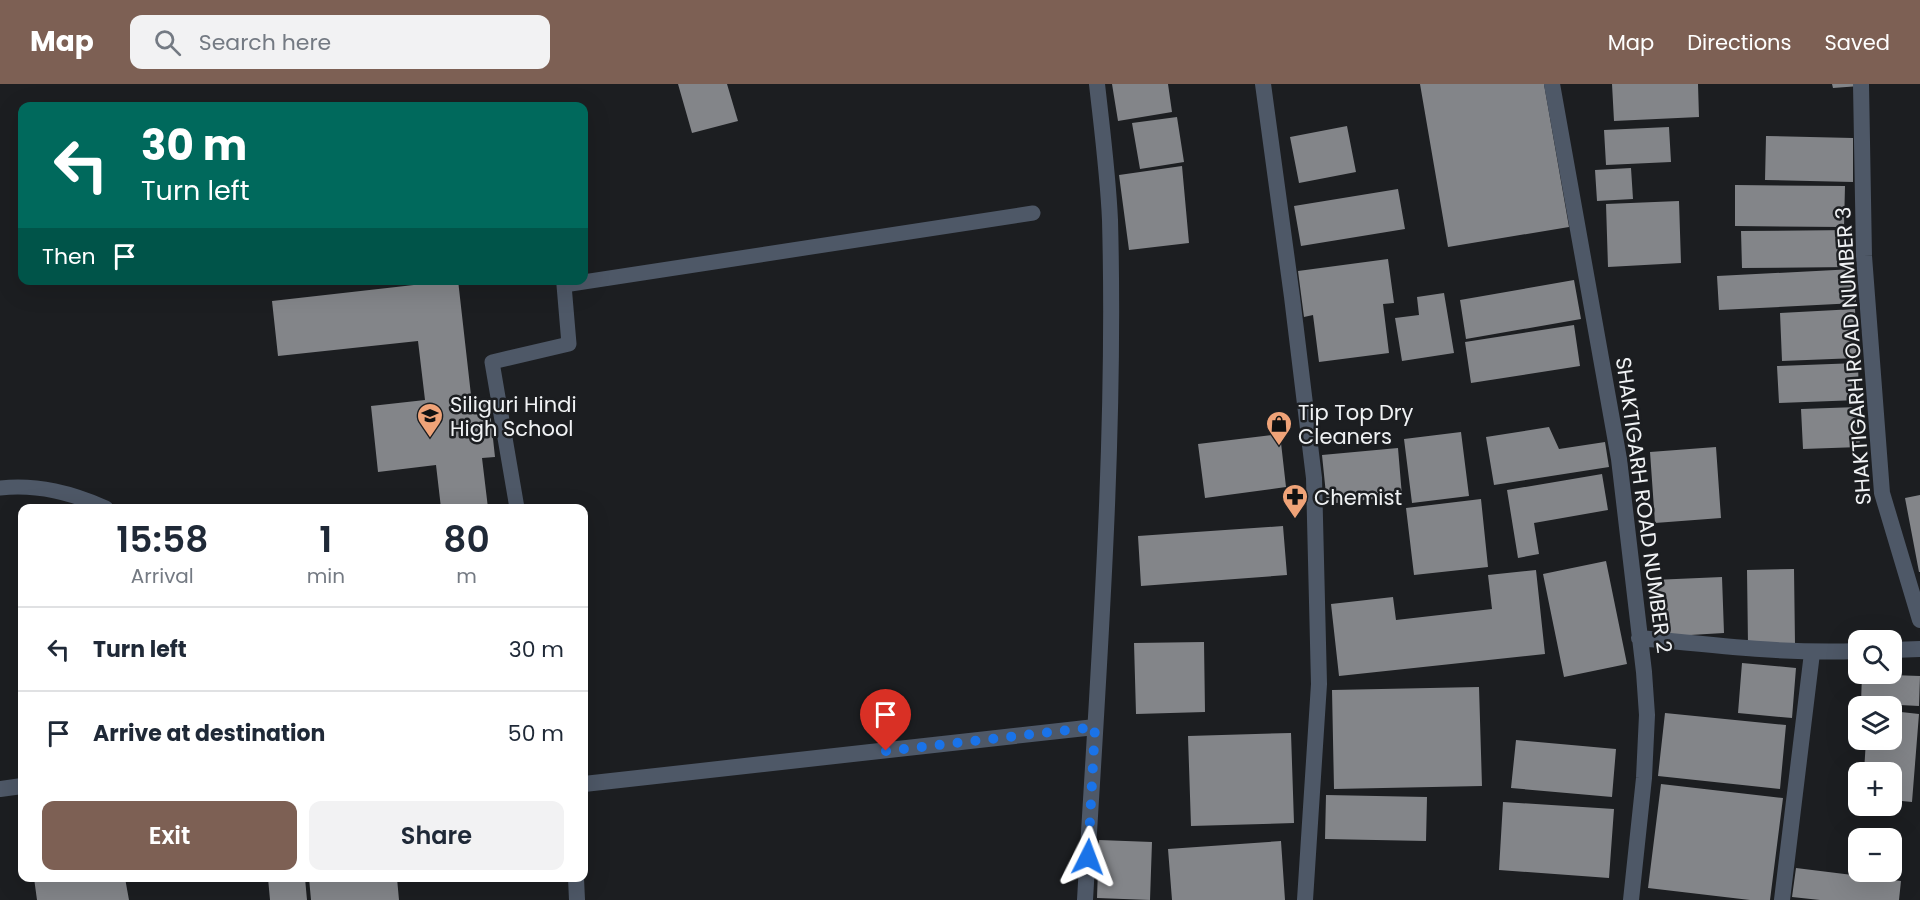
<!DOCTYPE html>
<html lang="en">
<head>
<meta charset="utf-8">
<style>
  :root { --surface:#fff; --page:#f2f2f3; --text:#1f2937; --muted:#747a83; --line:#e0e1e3; --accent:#7d6054 }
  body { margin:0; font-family:Poppins,sans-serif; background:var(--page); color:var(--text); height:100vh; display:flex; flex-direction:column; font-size:22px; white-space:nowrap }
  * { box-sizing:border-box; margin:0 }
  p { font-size:20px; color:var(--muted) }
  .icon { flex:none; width:33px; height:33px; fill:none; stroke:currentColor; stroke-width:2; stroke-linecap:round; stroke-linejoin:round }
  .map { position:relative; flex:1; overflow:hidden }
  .panel { position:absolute; left:18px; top:420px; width:570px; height:378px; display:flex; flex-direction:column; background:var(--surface); border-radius:12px; box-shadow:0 6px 24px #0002 }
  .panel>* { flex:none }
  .hud { position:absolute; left:18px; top:18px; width:570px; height:183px; border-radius:12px; box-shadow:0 6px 24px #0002; background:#00695c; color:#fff; overflow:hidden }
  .tools { position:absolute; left:1848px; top:546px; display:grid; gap:12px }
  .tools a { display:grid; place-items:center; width:54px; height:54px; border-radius:12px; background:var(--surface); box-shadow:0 6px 24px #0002; font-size:30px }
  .pin { position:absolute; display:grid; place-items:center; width:51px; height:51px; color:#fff; margin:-62px -26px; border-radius:50% 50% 50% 0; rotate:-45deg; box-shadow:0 0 6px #0007 }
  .pin .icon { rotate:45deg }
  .me { position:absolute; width:66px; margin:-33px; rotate:3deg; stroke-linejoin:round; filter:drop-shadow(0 0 4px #0008) }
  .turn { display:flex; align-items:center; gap:21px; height:126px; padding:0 24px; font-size:27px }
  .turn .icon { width:78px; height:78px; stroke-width:2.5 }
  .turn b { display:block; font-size:42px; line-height:51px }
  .then { display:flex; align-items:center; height:57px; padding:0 24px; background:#0003; gap:12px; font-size:22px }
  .eta { display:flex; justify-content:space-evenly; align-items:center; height:102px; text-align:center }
  .eta b { font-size:36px; font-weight:600; line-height:42px }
  .cta { display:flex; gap:12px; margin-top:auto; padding:12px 24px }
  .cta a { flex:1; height:69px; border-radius:12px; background:var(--accent); color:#fff; font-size:24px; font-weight:600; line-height:69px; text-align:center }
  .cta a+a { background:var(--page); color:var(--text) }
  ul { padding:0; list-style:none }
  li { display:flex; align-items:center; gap:18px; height:84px; padding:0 24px; border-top:2px solid var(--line) }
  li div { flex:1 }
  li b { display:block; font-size:22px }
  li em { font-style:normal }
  header { display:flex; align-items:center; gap:36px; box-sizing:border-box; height:84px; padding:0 30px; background:var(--accent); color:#fff }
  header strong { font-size:28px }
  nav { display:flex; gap:33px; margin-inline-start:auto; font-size:21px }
  .search { width:420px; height:54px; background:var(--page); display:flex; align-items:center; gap:15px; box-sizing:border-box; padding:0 21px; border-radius:12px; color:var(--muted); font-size:22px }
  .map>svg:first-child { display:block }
</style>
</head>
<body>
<header>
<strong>Map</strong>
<div class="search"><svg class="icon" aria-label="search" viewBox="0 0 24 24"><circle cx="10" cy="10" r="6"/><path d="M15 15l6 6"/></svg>Search here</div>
<nav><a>Map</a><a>Directions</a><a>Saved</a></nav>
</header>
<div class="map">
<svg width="1920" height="816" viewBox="0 0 1920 816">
  <rect width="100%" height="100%" fill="#1c1e21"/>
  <!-- building -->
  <path fill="#838589" d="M678,0h49l11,37 -46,12z
    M1112,0h56l4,28 -54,9z
    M1420,0h124l25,143 -121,20z
    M1612,0h86l1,33 -85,4z
    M1832,0h28v2l-27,2z
    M1177,33l7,45 -44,7 -8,-46z
    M1347,42l9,46 -57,11 -9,-46z
    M1669,43l2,35 -65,3 -2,-35z
    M1766,52l87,2v44l-88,-2z
    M1182,82l7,77 -60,7 -10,-75z
    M1631,84l2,31 -36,2 -2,-31z
    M1735,101l110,1 -1,41 -109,-1z
    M1398,105l7,40 -104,17 -7,-40z
    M1679,117l2,62 -73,4 -2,-63z
    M1852,146v37l-110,1 -1,-37z
    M1388,175l6,44 -11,1 6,49 -70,9 -6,-47 -9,2 -6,-46z
    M1854,185l2,34 -137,7 -2,-34z
    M458,196l14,124 17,-2 6,55 -13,1 6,50h-47l-5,-43 -58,7 -7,-66 54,-6 -7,-59 -140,15 -6,-55z
    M1574,196l7,39 -115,20 -6,-39z
    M1444,209l10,60 -52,8 -7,-43 24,-3 -2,-18z
    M1855,225l2,49 -75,3 -2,-48z
    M1574,241l6,41 -109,17 -6,-41z
    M1858,279l1,37 -80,3 -2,-37z
    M1858,323l2,40 -57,2 -2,-40z
    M1549,343l10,22 46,-7 4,25 -115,18 -8,-48z
    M1461,348l8,64 -57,7 -8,-64z
    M1280,350l6,53 -81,11 -7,-54z
    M1716,363l5,71 -66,5 -5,-71z
    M1398,364l4,48 -75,8 -5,-49z
    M1602,390l6,36 -74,13 5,31 -21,4 -11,-68z
    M1920,411v77h-1l-14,-74z
    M1481,415l7,68 -74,8 -8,-67z
    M1283,442l4,49 -146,11 -3,-50z
    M1606,477l21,103 -63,13 -21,-103z
    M1794,485l1,75 -47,1 -1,-75z
    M1536,486l9,84 -206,22 -8,-72 62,-7 3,23 96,-11 -4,-34z
    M1722,493l2,56 -68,4 -3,-57z
    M1204,558l1,70 -69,2 -2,-71z
    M1742,579l54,5 -4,50 -54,-5z
    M1862,590l58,2 -1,30 -58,-3z
    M1479,603l3,99 -148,3 -2,-99z
    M1892,627l27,3 -7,88 -20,-2v-28h-28l2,-32h26z
    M1665,629l121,12 -6,64 -122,-13z
    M1291,649l3,90 -103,3 -3,-90z
    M1516,656l100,9 -4,48 -101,-9z
    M1661,700l122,14 -13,102h-20l-102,-12z
    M1326,711l101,2 -1,44 -101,-2z
    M1503,718l111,7 -5,69 -110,-8z
    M1099,756l53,2 -2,58 -53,-2z
    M1281,757l4,59h-113l-4,-51z
    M1796,784l105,13 -2,19h-79l-28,-3z
    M34,794h91l4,22h-92z
    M268,794h37l2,22h-37z
    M309,794h88l2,22h-88z"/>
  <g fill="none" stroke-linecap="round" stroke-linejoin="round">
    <!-- service -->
    <path stroke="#4e5867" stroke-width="15" d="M0,404c38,-4 72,5 106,20
      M517,424l-25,-146 77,-18 -5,-59 469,-72"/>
    <!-- minor -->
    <path stroke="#4e5867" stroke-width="16" d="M1263,0l29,213 22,181 5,206 -14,216
      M1552,0l67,375 25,213 3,43 -3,63 -13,122
      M1861,0l3,172 18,237 38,127
      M1639,554c73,7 146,16 219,13
      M1892,566l28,-1
      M584,700l511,-57
      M0,705l22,-3
      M576,794l1,22
      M1085,816c13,-226 31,-454 25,-680 -2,-45 -8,-91 -13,-136
      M1782,816l30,-247"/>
  </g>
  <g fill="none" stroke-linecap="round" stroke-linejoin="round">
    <!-- route -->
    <path stroke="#1a73e8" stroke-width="10" stroke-dasharray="0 18" d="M886,667l209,-24 -7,130"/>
  </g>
  <!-- icons -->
  <defs>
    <symbol id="school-pin" viewBox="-11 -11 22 30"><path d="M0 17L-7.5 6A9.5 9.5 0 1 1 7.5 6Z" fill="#efa378" stroke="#1c1e21"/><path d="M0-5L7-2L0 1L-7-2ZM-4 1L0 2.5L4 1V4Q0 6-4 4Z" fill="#111"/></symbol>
    <symbol id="shop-pin" viewBox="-11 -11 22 30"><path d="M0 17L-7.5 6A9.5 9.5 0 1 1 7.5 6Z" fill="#efa378" stroke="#1c1e21"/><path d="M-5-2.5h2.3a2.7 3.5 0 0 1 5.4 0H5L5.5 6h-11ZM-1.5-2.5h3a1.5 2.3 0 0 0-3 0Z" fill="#111"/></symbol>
    <symbol id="pharmacy-pin" viewBox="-11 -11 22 30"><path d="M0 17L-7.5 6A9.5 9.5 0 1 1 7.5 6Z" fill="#efa378" stroke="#1c1e21"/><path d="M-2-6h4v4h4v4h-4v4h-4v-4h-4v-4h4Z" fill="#111"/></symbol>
  </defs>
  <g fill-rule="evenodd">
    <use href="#school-pin" x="415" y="317" width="30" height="40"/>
    <use href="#shop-pin" x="1264" y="325" width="30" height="40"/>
    <use href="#pharmacy-pin" x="1280" y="398" width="30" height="40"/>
  </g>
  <g text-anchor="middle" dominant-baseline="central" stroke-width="5" stroke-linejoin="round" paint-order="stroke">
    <!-- street labels -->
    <g font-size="21" fill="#f0f2f4" stroke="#1c1e21">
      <text transform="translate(1853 272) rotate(-94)">SHAKTIGARH ROAD NUMBER 3</text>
      <text transform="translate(1644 421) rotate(82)">SHAKTIGARH ROAD NUMBER 2</text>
    </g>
    <!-- poi labels -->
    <g font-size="21" fill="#f0f2f4" stroke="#1c1e21" text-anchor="start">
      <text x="450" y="320">Siliguri Hindi<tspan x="450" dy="24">High School</tspan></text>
      <text x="1298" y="328">Tip Top Dry<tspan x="1298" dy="24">Cleaners</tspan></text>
      <text x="1314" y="413">Chemist</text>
    </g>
  </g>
</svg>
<div class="tools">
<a><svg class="icon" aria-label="search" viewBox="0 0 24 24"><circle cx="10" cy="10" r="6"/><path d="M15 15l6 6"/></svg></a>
<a><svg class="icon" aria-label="layers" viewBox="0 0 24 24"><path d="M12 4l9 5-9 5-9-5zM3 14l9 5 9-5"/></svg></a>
<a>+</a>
<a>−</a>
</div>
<div class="pin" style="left:886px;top:667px;background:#d93025"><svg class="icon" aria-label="arrive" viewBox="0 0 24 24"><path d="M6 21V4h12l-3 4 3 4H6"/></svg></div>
<svg class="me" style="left:1088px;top:773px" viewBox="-20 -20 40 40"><path d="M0-17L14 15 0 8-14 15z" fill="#1a73e8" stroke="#fff" stroke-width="4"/></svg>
<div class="hud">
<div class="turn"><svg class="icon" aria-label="left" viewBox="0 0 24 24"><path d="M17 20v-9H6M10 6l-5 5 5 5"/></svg><div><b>30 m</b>Turn left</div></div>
<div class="then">Then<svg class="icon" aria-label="arrive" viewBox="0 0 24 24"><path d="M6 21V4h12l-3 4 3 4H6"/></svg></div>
</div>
<section class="panel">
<div class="eta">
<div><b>15:58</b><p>Arrival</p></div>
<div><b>1</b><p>min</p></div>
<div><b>80</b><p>m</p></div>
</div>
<ul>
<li><svg class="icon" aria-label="left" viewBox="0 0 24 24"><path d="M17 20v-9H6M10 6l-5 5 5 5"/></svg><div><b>Turn left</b></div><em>30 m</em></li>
<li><svg class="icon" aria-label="arrive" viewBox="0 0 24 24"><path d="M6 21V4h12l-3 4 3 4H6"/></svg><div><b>Arrive at destination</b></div><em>50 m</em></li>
</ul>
<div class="cta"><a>Exit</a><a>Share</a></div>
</section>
</div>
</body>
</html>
